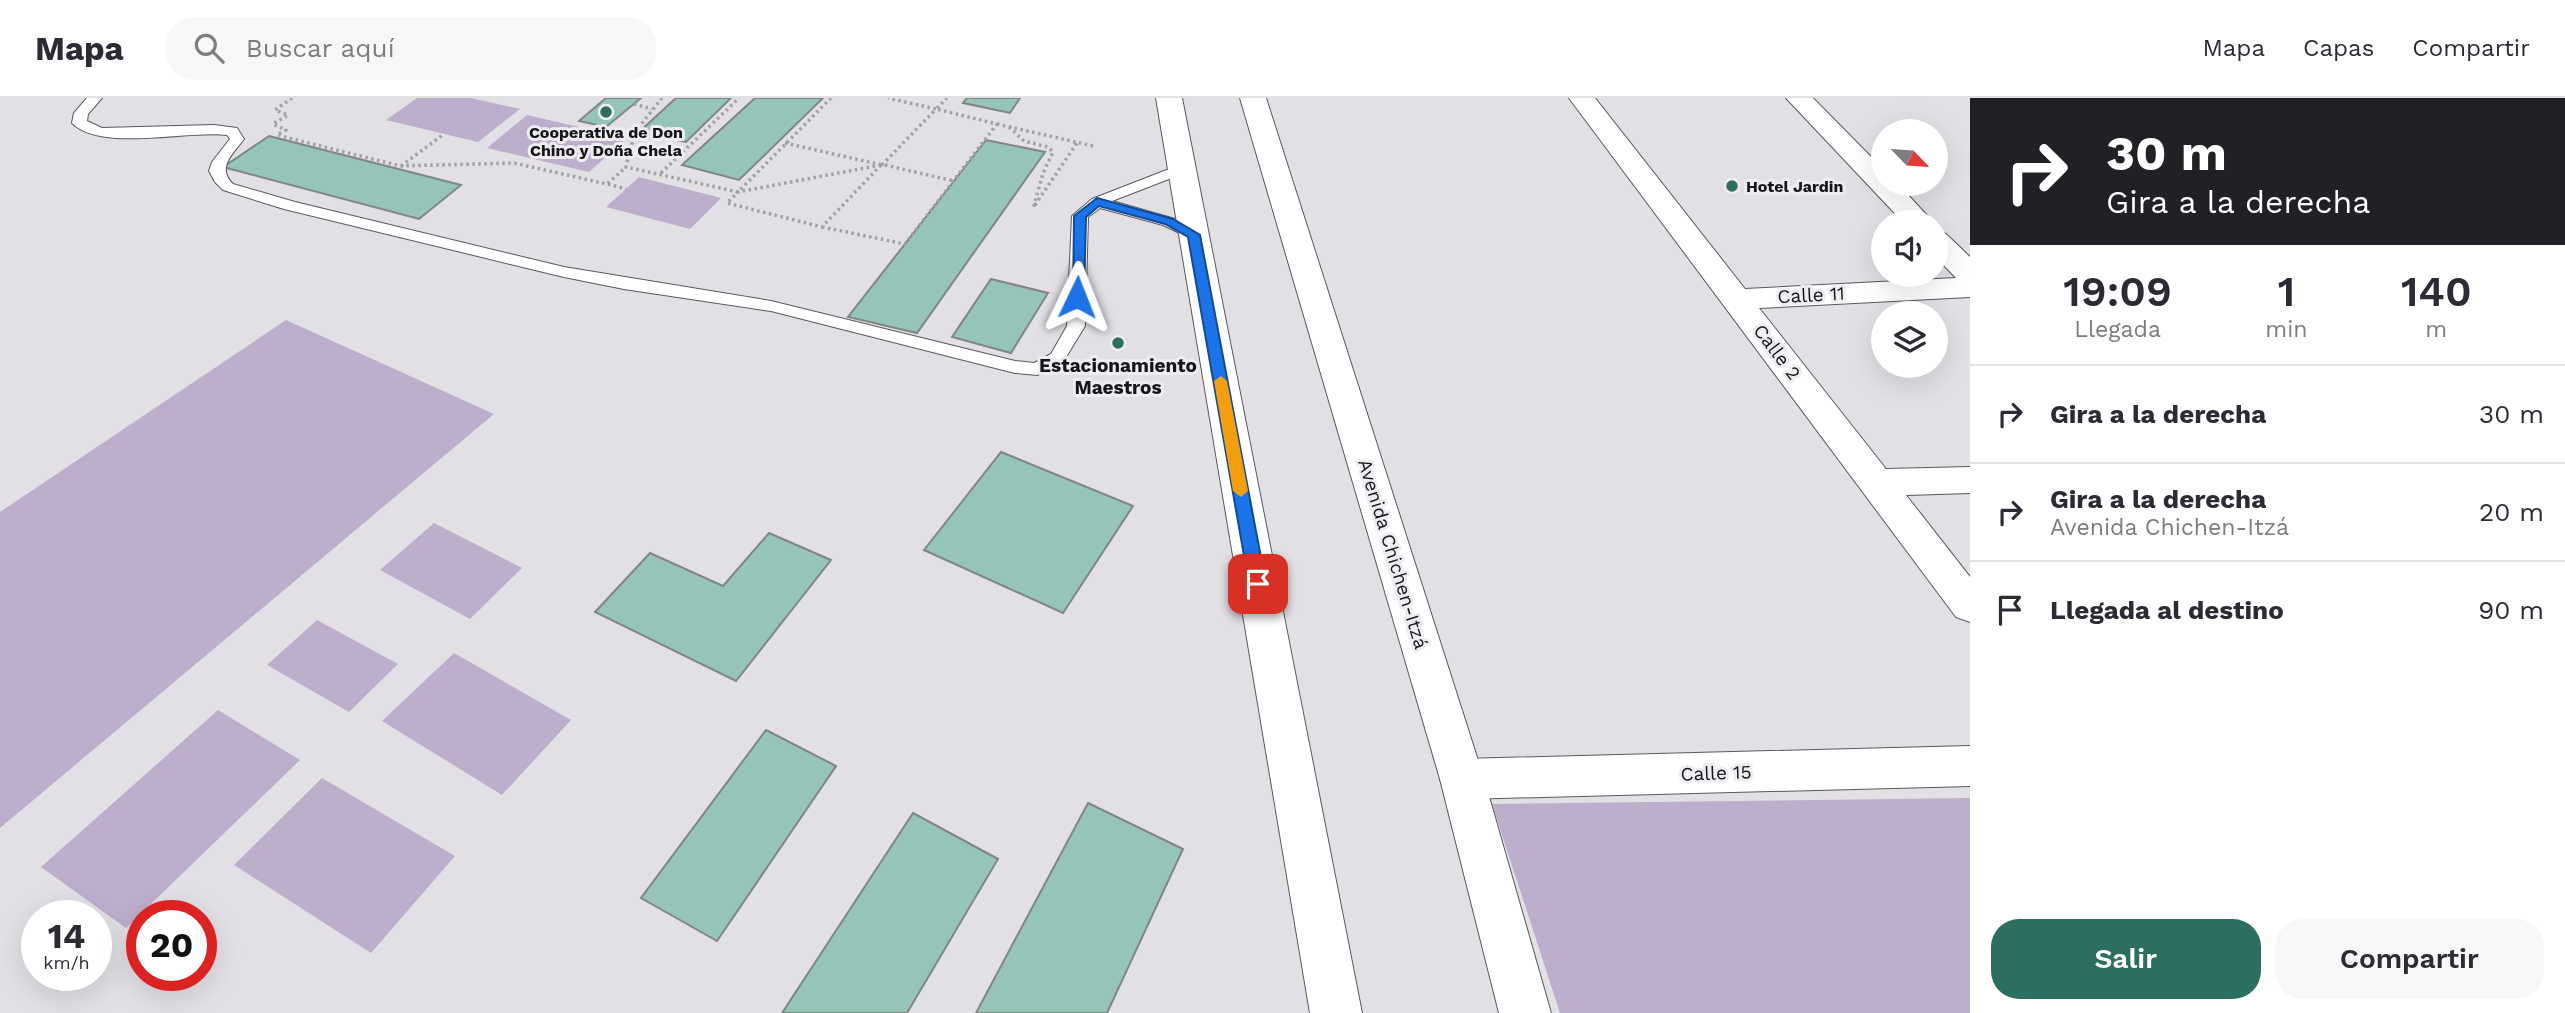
<!DOCTYPE html>
<html lang="es">
<head>
<meta charset="utf-8">
<style>
  :root { --surface:#fff; --page:#f7f7f7; --text:#2b2b33; --muted:#7c7c81; --line:#e1e1e2; --accent:#2c6f61 }
  body { margin:0; font-family:"Work Sans",sans-serif; background:var(--page); color:var(--text); height:100vh; display:flex; flex-direction:column; font-size:26px; white-space:nowrap }
  * { box-sizing:border-box; margin:0 }
  p { font-size:23px; color:var(--muted) }
  .icon { flex:none; width:38px; height:38px; fill:none; stroke:currentColor; stroke-width:2; stroke-linecap:round; stroke-linejoin:round }
  .map { position:relative; flex:1; overflow:hidden }
  .details { display:flex; flex-direction:column; background:var(--surface); width:595px }
  .details>* { flex:none }
  .banner { background:#202124; color:#fff; overflow:hidden }
  .needle { width:46px; rotate:115deg }
  .controls { position:absolute; left:1871px; top:21px; display:grid; gap:14px }
  .controls a { display:grid; place-items:center; width:77px; height:77px; border-radius:50%; background:var(--surface); box-shadow:0 7px 28px #0002; font-size:35px }
  .speed { position:absolute; left:21px; top:802px; display:flex; gap:14px; font-size:35px; font-weight:700; text-align:center }
  .speed>* { display:grid; place-content:center; width:91px; height:91px; border-radius:50%; background:var(--surface); box-shadow:0 7px 28px #0002; line-height:1 }
  .speed small { font-size:18px; font-weight:400 }
  .speed .limit { border:10px solid #d22; background:#fff; color:#111 }
  .pin { position:absolute; display:grid; place-items:center; width:60px; height:60px; color:#fff; margin:-30px; border-radius:14px; box-shadow:0 4px 10px #0006 }
  .me { position:absolute; width:77px; margin:-38px; rotate:2deg; stroke-linejoin:round; filter:drop-shadow(0 0 5px #0008) }
  .turn { display:flex; align-items:center; gap:24px; height:147px; padding:0 21px; font-size:32px }
  .turn .icon { width:91px; height:91px; stroke-width:2.5 }
  .turn b { display:block; font-size:49px; line-height:60px }
  .eta { display:flex; justify-content:space-evenly; align-items:center; height:119px; text-align:center }
  .eta b { font-size:42px; font-weight:600; line-height:49px }
  .cta { display:flex; gap:14px; margin-top:auto; padding:14px 21px }
  .cta a { flex:1; height:80px; border-radius:28px; background:var(--accent); color:#fff; font-size:28px; font-weight:600; line-height:80px; text-align:center }
  .cta a+a { background:var(--page); color:var(--text) }
  ul { padding:0; list-style:none }
  li { display:flex; align-items:center; gap:21px; height:98px; padding:0 21px; border-top:2px solid var(--line) }
  li div { flex:1 }
  li b { display:block; font-size:26px }
  li em { font-style:normal }
  header { display:flex; align-items:center; gap:42px; box-sizing:border-box; height:98px; padding:0 35px; background:var(--surface); border-bottom:2px solid var(--line) }
  header strong { font-size:33px }
  nav { display:flex; gap:38px; margin-inline-start:auto; font-size:24px }
  .search { width:490px; height:63px; background:var(--page); display:flex; align-items:center; gap:18px; box-sizing:border-box; padding:0 24px; border-radius:28px; color:var(--muted); font-size:26px }
  main { display:flex; flex:1; min-height:0 }
  .map>svg:first-child { display:block }
</style>
</head>
<body>
<header>
<strong>Mapa</strong>
<div class="search"><svg class="icon" aria-label="search" viewBox="0 0 24 24"><circle cx="10" cy="10" r="6"/><path d="M15 15l6 6"/></svg>Buscar aquí</div>
<nav><a>Mapa</a><a>Capas</a><a>Compartir</a></nav>
</header>
<main>
<div class="map">
<svg width="1970" height="915" viewBox="0 0 1970 915">
  <rect width="100%" height="100%" fill="#e2e0e5"/>
  <!-- green -->
  <path fill="#bdafcc" d="M417,0h54l49,11 -42,33 -92,-22z
    M527,17l100,23 -38,34 -102,-24z
    M639,79l82,21 -31,31 -84,-22z
    M286,222l208,94 -494,414v-316z
    M434,425l88,45 -52,51 -90,-49z
    M317,522l81,44 -49,48 -82,-47z
    M454,555l117,67 -69,75 -120,-74z
    M218,612l82,50 -174,168 -85,-61z
    M322,680l133,78 -84,97 -137,-88z
    M1970,700v215h-410l-68,-209z"/>
  <!-- building -->
  <path fill="#94c5b8" stroke="#818685" stroke-width="2" d="M606,0h35l-35,29 -27,-6z
    M676,0h55l-45,44 -47,-10z
    M755,0h68l-84,82 -57,-15z
    M967,0h53l-10,15 -47,-10z
    M269,38l192,49 -42,34 -196,-52z
    M986,42l59,12 -128,181 -69,-16z
    M991,181l57,14 -37,60 -59,-16z
    M1001,354l132,54 -70,107 -139,-63z
    M769,435l62,27 -95,121 -141,-69 55,-59 73,33z
    M766,632l70,36 -119,175 -76,-43z
    M1088,705l95,46 -76,164h-131z
    M913,715l85,46 -91,154h-125z"/>
  <g fill="none" stroke-linecap="round" stroke-linejoin="round">
    <defs>
      <path id="service" d="M87,0h15l-14,16 -1,7 15,7 112,-3 23,3 7,11c-11,15 -28,28 -11,45l62,18 269,65 207,34 244,60 19,2 17,-9 16,-28 5,-110 20,-17 85,-33h10l2,3 -2,3 -75,29 63,18 27,16 -8,5 -31,-15 -63,-17 -12,9 -3,109 -22,36 -26,13 -22,-2 -244,-62 -147,-22 -60,-12 -280,-68 -61,-19 -8,-8 -6,-11 3,-9 18,-23 -3,-4c-40,-5 -126,17 -155,-12l2,-10z"/>
      <path id="minor" d="M1569,0h26l150,191 211,-11 -20,-21v-26l10,3 24,23v40l-211,11 127,161 84,-2v26l-64,2 64,82v45l-14,-5z
        M1786,0h27l70,71v15h15l35,38h-30z
        M1970,648v40l-508,13 -16,-6 -6,-14 6,-14 16,-6z"/>
      <path id="secondary" d="M1156,0h26l180,915h-52z
        M1240,0h26l218,681 67,234h-52l-59,-234z"/>
    </defs>
    <!-- service casing -->
    <use href="#service" stroke="#5a585c" stroke-width="2"/>
    <!-- minor casing -->
    <use href="#minor" stroke="#5a585c" stroke-width="2"/>
    <!-- secondary casing -->
    <use href="#secondary" stroke="#5a585c" stroke-width="2"/>
    <!-- path -->
    <path stroke="#a2a0a4" stroke-width="3.5" stroke-dasharray="2.5 3.5" stroke-linecap="butt" d="M292,0l-17,12 13,5 -15,9 13,6 -9,5 123,31 114,-3 93,21 19,-17
      M662,0l-27,34 -9,35 112,25 93,-94
      M634,6l18,5
      M997,26l96,22
      M1009,29l15,14 24,6 5,5 -10,21 -10,36
      M785,45l97,22
      M881,67l-59,62 -95,-24 11,-11z
      M881,67h1
      M882,67l54,-56 -48,-11
      M885,67l69,16
      M401,68l43,-32
      M661,75l78,-75
      M608,86l18,5
      M1035,107l42,-62
      M822,129l83,17 92,-120 -61,-15 11,-11"/>
    <!-- service -->
    <use href="#service" fill="#fff" fill-rule="evenodd"/>
    <!-- minor -->
    <use href="#minor" fill="#fff" fill-rule="evenodd"/>
    <!-- secondary -->
    <use href="#secondary" fill="#fff" fill-rule="evenodd"/>
  </g>
  <!-- route -->
  <path fill="#1a73e8" stroke="#114b97" stroke-width="2" d="M1097,100l76,21 27,16 66,349 -3,5 -5,1 -9,-6 -61,-347 -23,-13 -66,-18 -13,11 -2,80 -7,4 -4,-1 1,-84z"/>
  <!-- slow -->
  <path fill="#f59e0b" d="M1221,278l6,5 21,110 -7,6 -8,-6 -19,-110z"/>
  <!-- markers -->
  <g fill="#2c6f61" stroke="#efedf2" stroke-width="2.5">
    <circle cx="606" cy="14" r="7"/>
    <circle cx="1732" cy="88" r="7"/>
    <circle cx="1118" cy="245" r="7"/>
  </g>
  <g text-anchor="middle" dominant-baseline="central" stroke-width="6" stroke-linejoin="round" paint-order="stroke">
    <!-- far-poi labels -->
    <g font-size="16" font-weight="bold" fill="#161517" stroke="#efedf2">
      <text x="606" y="34">Cooperativa de Don<tspan x="606" dy="18">Chino y Doña Chela</tspan></text>
      <text x="1746" y="88" text-anchor="start">Hotel Jardin</text>
    </g>
    <!-- street labels -->
    <g font-size="19" fill="#161517" stroke="#efedf2">
      <text transform="translate(1811 197) rotate(-3)">Calle 11</text>
      <text transform="translate(1777 254) rotate(53)">Calle 2</text>
      <text transform="translate(1393 456) rotate(73)">Avenida Chichen-Itzá</text>
      <text transform="translate(1716 675) rotate(-2)">Calle 15</text>
    </g>
    <!-- poi labels -->
    <g font-size="19" font-weight="bold" fill="#161517" stroke="#efedf2">
      <text x="1118" y="267">Estacionamiento<tspan x="1118" dy="22">Maestros</tspan></text>
    </g>
  </g>
</svg>
<div class="controls">
<a><svg class="needle" viewBox="-14 -14 28 28"><path d="M0-13l5 13h-10z" fill="#e53935"/><path d="M0 13l5-13h-10z" fill="#7c7c81"/></svg></a>
<a><svg class="icon" aria-label="sound" viewBox="0 0 24 24"><path d="M4 9h4l5-4v14l-5-4H4zM17 9q2 3 0 6"/></svg></a>
<a><svg class="icon" aria-label="layers" viewBox="0 0 24 24"><path d="M12 4l9 5-9 5-9-5zM3 14l9 5 9-5"/></svg></a>
</div>
<div class="speed"><div>14<small>km/h</small></div><div class="limit">20</div></div>
<div class="pin" style="left:1258px;top:486px;background:#d93025"><svg class="icon" aria-label="arrive" viewBox="0 0 24 24"><path d="M6 21V4h12l-3 4 3 4H6"/></svg></div>
<svg class="me" style="left:1077px;top:199px" viewBox="-20 -20 40 40"><path d="M0-17L14 15 0 8-14 15z" fill="#1a73e8" stroke="#fff" stroke-width="4"/></svg>
</div>
<section class="details">
<div class="banner">
<div class="turn"><svg class="icon" aria-label="right" viewBox="0 0 24 24"><path d="M7 20v-9h11M14 6l5 5-5 5"/></svg><div><b>30 m</b>Gira a la derecha</div></div>
</div>
<div class="eta">
<div><b>19:09</b><p>Llegada</p></div>
<div><b>1</b><p>min</p></div>
<div><b>140</b><p>m</p></div>
</div>
<ul>
<li><svg class="icon" aria-label="right" viewBox="0 0 24 24"><path d="M7 20v-9h11M14 6l5 5-5 5"/></svg><div><b>Gira a la derecha</b></div><em>30 m</em></li>
<li><svg class="icon" aria-label="right" viewBox="0 0 24 24"><path d="M7 20v-9h11M14 6l5 5-5 5"/></svg><div><b>Gira a la derecha</b><p>Avenida Chichen-Itzá</p></div><em>20 m</em></li>
<li><svg class="icon" aria-label="arrive" viewBox="0 0 24 24"><path d="M6 21V4h12l-3 4 3 4H6"/></svg><div><b>Llegada al destino</b></div><em>90 m</em></li>
</ul>
<div class="cta"><a>Salir</a><a>Compartir</a></div>
</section>
</main>
</body>
</html>
